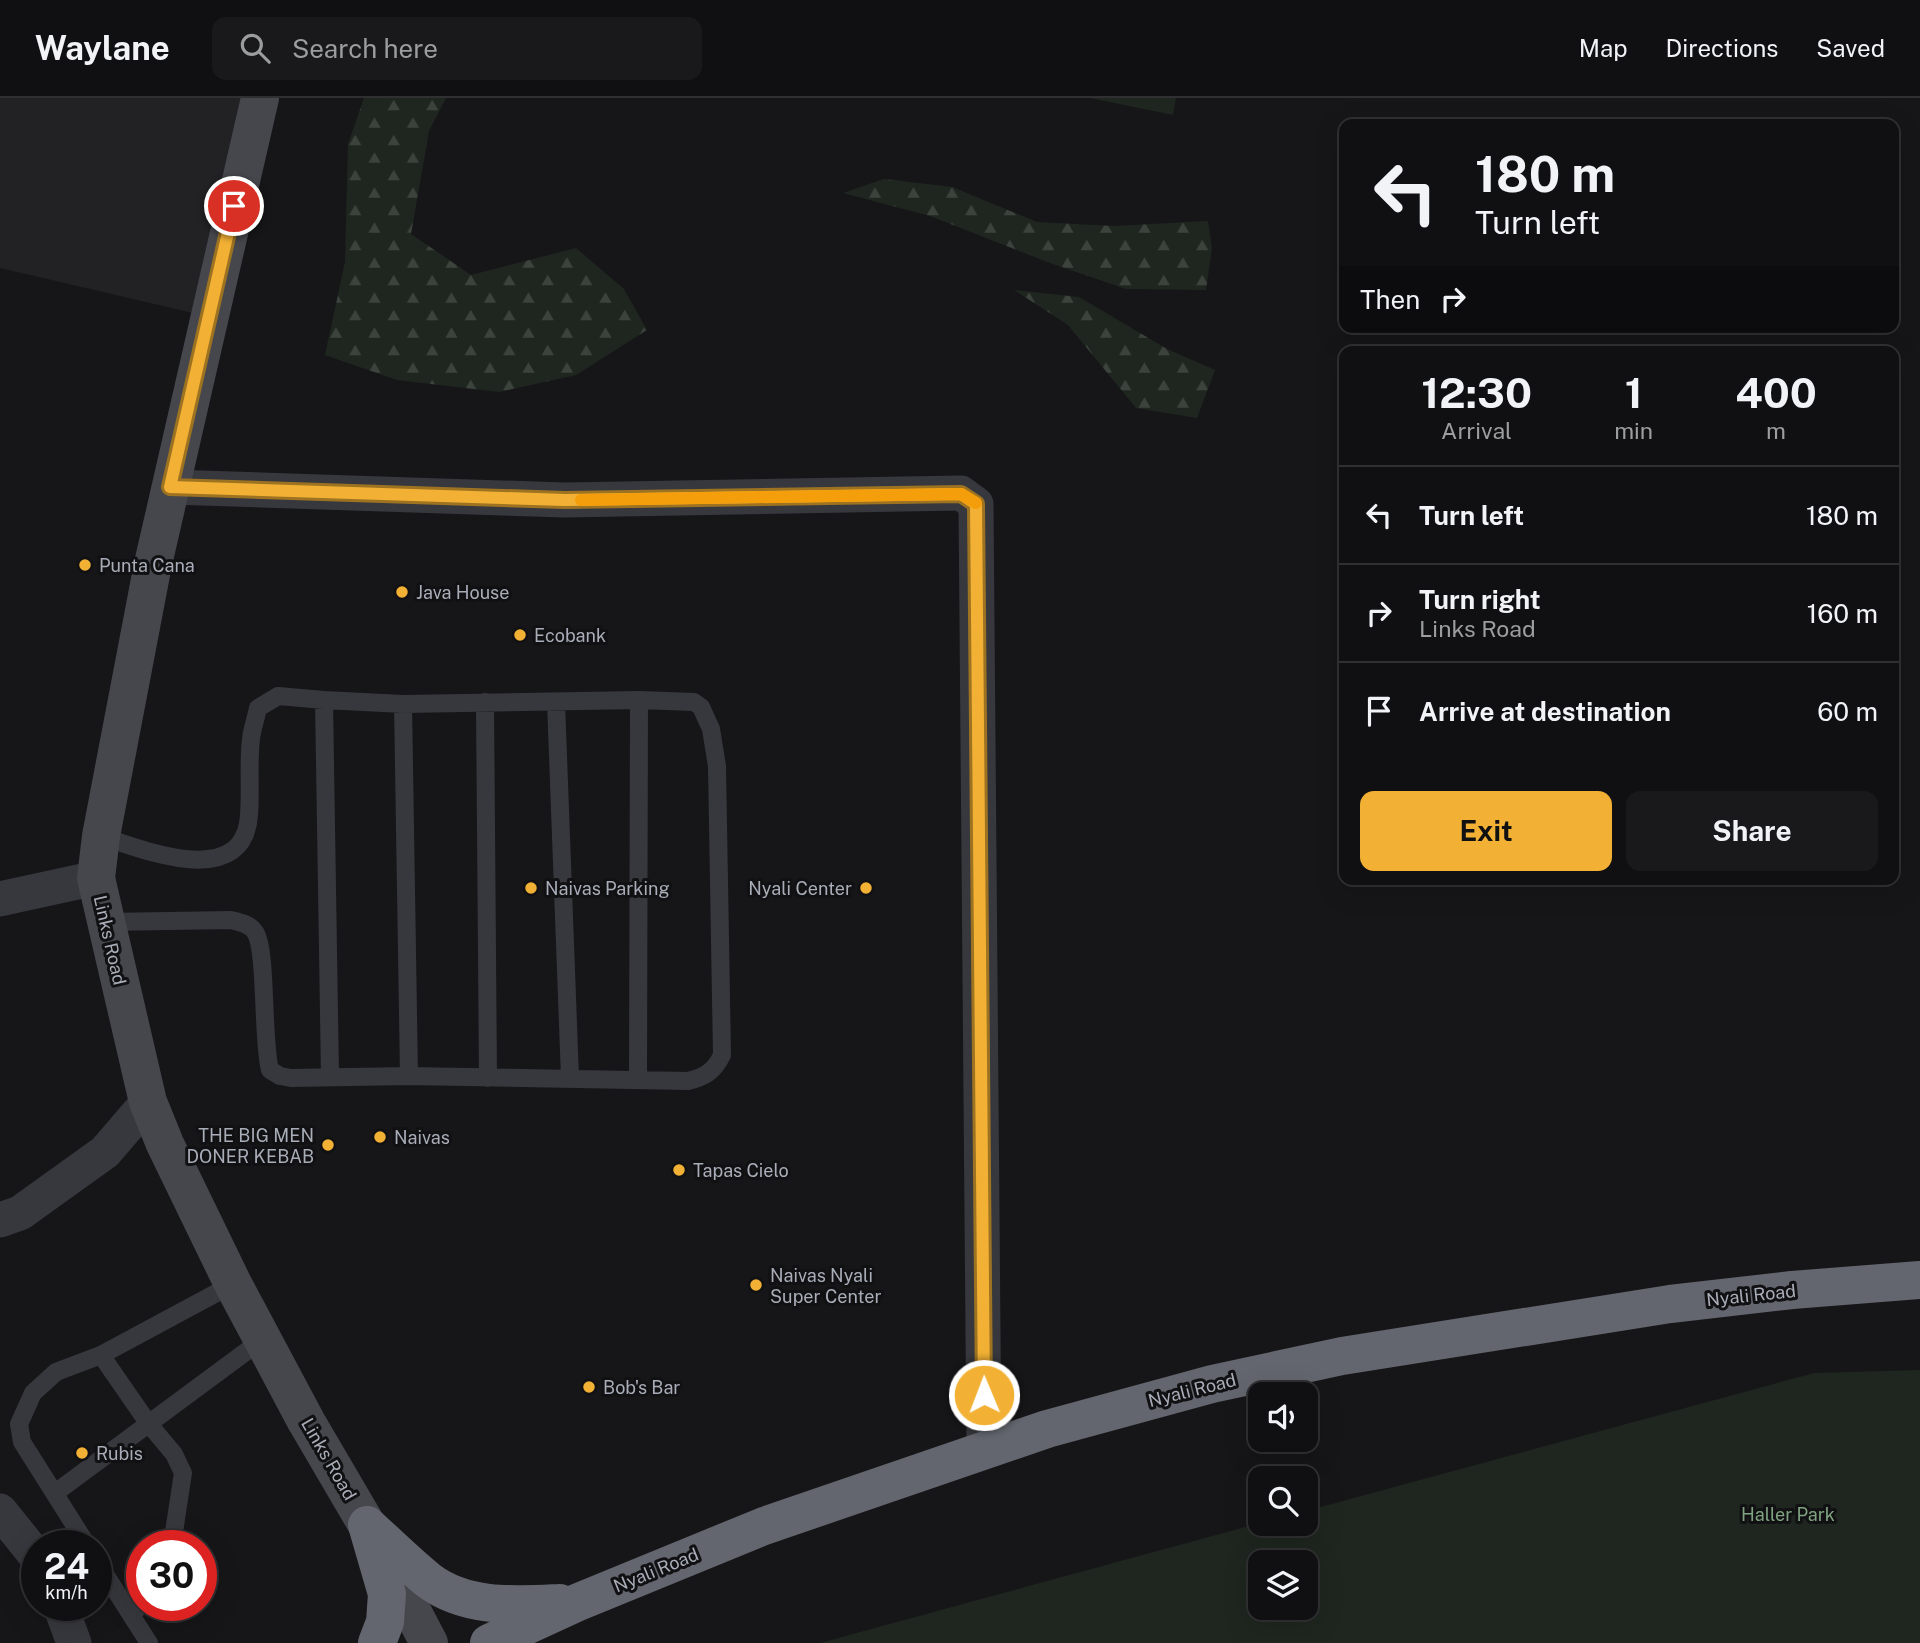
<!DOCTYPE html>
<html lang="en">
<head>
<meta charset="utf-8">
<style>
  :root { --surface:#101012; --page:#19191b; --text:#f1f3f6; --muted:#9c9d9f; --line:#303032; --accent:#f2b134 }
  body { margin:0; font-family:"Public Sans",sans-serif; background:var(--page); color:var(--text); height:100vh; display:flex; flex-direction:column; font-size:26px; white-space:nowrap }
  * { box-sizing:border-box; margin:0 }
  p { font-size:23px; color:var(--muted) }
  .icon { flex:none; width:38px; height:38px; fill:none; stroke:currentColor; stroke-width:2; stroke-linecap:round; stroke-linejoin:round }
  .map { position:relative; flex:1; overflow:hidden }
  .drawer { position:absolute; left:1339px; top:248px; width:560px; height:539px; display:flex; flex-direction:column; background:var(--surface); border-radius:14px; box-shadow:0 7px 28px #0002,0 0 0 2px var(--line) }
  .drawer>* { flex:none }
  .top-card { position:absolute; left:1339px; top:21px; width:560px; height:214px; border-radius:14px; box-shadow:0 7px 28px #0002,0 0 0 2px var(--line); background:#101012; color:var(--text); overflow:hidden }
  .buttons { position:absolute; left:1248px; top:1284px; display:grid; gap:14px }
  .buttons a { display:grid; place-items:center; width:70px; height:70px; border-radius:14px; background:var(--surface); box-shadow:0 7px 28px #0002,0 0 0 2px var(--line); font-size:35px }
  .speed { position:absolute; left:21px; top:1432px; display:flex; gap:14px; font-size:35px; font-weight:700; text-align:center }
  .speed>* { display:grid; place-content:center; width:91px; height:91px; border-radius:50%; background:var(--surface); box-shadow:0 7px 28px #0002,0 0 0 2px var(--line); line-height:1 }
  .speed small { font-size:18px; font-weight:400 }
  .speed .limit { border:10px solid #d22; background:#fff; color:#111 }
  .pin { position:absolute; display:grid; place-items:center; width:60px; height:60px; color:#fff; margin:-30px; border:4px solid #fff; border-radius:50%; box-shadow:0 2px 7px #0007 }
  .me { position:absolute; width:77px; margin:-38px; rotate:359deg; stroke-linejoin:round; filter:drop-shadow(0 0 5px #0008) }
  .turn { display:flex; align-items:center; gap:24px; height:147px; padding:0 21px; font-size:32px }
  .turn .icon { width:91px; height:91px; stroke-width:2.5 }
  .turn b { display:block; font-size:49px; line-height:60px }
  .then { display:flex; align-items:center; height:66px; padding:0 21px; background:#0003; gap:14px; font-size:26px }
  .eta { display:flex; justify-content:space-evenly; align-items:center; height:119px; text-align:center }
  .eta b { font-size:42px; font-weight:700; line-height:49px }
  .action { display:flex; gap:14px; margin-top:auto; padding:14px 21px }
  .action a { flex:1; height:80px; border-radius:14px; background:var(--accent); color:#111; font-size:28px; font-weight:700; line-height:80px; text-align:center }
  .action a+a { background:var(--page); color:var(--text) }
  ul { padding:0; list-style:none }
  li { display:flex; align-items:center; gap:21px; height:98px; padding:0 21px; border-top:2px solid var(--line) }
  li div { flex:1 }
  li b { display:block; font-size:26px }
  li em { font-style:normal }
  header { display:flex; align-items:center; gap:42px; box-sizing:border-box; height:98px; padding:0 35px; background:var(--surface); border-bottom:2px solid var(--line) }
  header strong { font-size:33px }
  nav { display:flex; gap:38px; margin-inline-start:auto; font-size:24px }
  .search { width:490px; height:63px; background:var(--page); display:flex; align-items:center; gap:18px; box-sizing:border-box; padding:0 24px; border-radius:14px; color:var(--muted); font-size:26px }
  .map>svg:first-child { display:block }
</style>
</head>
<body>
<header>
<strong>Waylane</strong>
<div class="search"><svg class="icon" aria-label="search" viewBox="0 0 24 24"><circle cx="10" cy="10" r="6"/><path d="M15 15l6 6"/></svg>Search here</div>
<nav><a>Map</a><a>Directions</a><a>Saved</a></nav>
</header>
<div class="map">
<svg width="1920" height="1545" viewBox="0 0 1920 1545">
  <defs>
    <pattern id="forest-firs" width="22" height="20" patternUnits="userSpaceOnUse" patternTransform="scale(1.75)"><rect width="22" height="20" fill="#1e261f"/><path d="M5 1l3.5 6h-7zM16 11l3.5 6h-7z" fill="#3c433d"/></pattern>
  </defs>
  <rect width="100%" height="100%" fill="#161618"/>
  <!-- built -->
  <path fill="#222225" d="M0,0h245l-52,215 -193,-45z"/>
  <!-- forest -->
  <path fill="url(#forest-firs)" d="M364,0h82l-17,33 -18,103 60,41 105,-27 48,41 23,41 -71,45 -77,17 -102,-12 -72,-25 20,-93 3,-118z
    M884,81l68,8 85,35 77,4 94,-5 4,27 -6,42 -80,-1 -76,-26 -120,-47 -87,-23z
    M1014,192l65,7 88,52 48,21 -18,48 -61,-10 -68,-83z"/>
  <!-- park -->
  <path fill="#1e261f" fill-rule="evenodd" d="M1090,0h86l-3,17z
    M1920,1272v273h-1100l440,-120 46,1v-13l508,-138zM1260,1465h46v45h-46z"/>
  <g fill="none" stroke-linecap="round" stroke-linejoin="round">
    <!-- lane -->
    <path stroke="#37383d" stroke-width="18" d="M324,602l6,376
      M485,604l3,376
      M556,604l14,376
      M403,606l6,372
      M101,738c43,14 143,55 148,-21 2,-25 -1,-51 2,-76 1,-10 5,-21 7,-31l20,-12 46,4 79,4 236,-4 55,2 7,5 10,22 6,37 5,289c-8,17 -18,22 -34,26l-279,-5 -118,2 -11,-2 -10,-6c-8,-30 -3,-121 -15,-138 -5,-8 -15,-10 -24,-12l-125,2
      M638,981l1,-379
      M101,1257l47,68 26,31 9,19 -11,72
      M55,1395l208,-154
      M87,1447l-65,-103 -3,-18 14,-31 23,-21 45,-17 132,-71
      M96,1462l53,83
      M132,1518l10,-15"/>
    <!-- street -->
    <path stroke="#37383d" stroke-width="35" d="M170,389l395,13 396,-7 15,11 8,947
      M0,801l96,-21
      M0,1122l20,-7 85,-61 43,-50
      M0,1413l37,46
      M60,1507l14,38"/>
    <!-- secondary -->
    <path stroke="#45474d" stroke-width="38" d="M260,0l-107,466 -52,272 -5,42 52,224 17,42 68,140 73,137 61,104 62,118"/>
    <!-- highway -->
    <path stroke="#63666e" stroke-width="38" d="M367,1427c20,18 40,38 61,55 38,29 88,25 132,23
      M367,1427l20,69 -2,28 -8,21
      M489,1545l87,-40 188,-77 283,-97 165,-45 130,-28 328,-52 122,-14 128,-10"/>
  </g>
  <g fill="none" stroke-linecap="round" stroke-linejoin="round">
    <defs>
      <path id="route" d="M234,108l-64,281 395,13 396,-6 15,10 8,891"/>
    </defs>
    <!-- route casing -->
    <use href="#route" stroke="#9d7322" stroke-width="18"/>
    <!-- route -->
    <use href="#route" stroke="#f2b134" stroke-width="12"/>
    <!-- slow -->
    <path stroke="#f59e0b" stroke-width="12" d="M581,402l380,-6 15,9"/>
  </g>
  <!-- markers -->
  <g fill="#f2b134" stroke="#111113" stroke-width="2.5">
    <circle cx="85" cy="467" r="7"/>
    <circle cx="402" cy="494" r="7"/>
    <circle cx="520" cy="537" r="7"/>
    <circle cx="531" cy="790" r="7"/>
    <circle cx="866" cy="790" r="7"/>
    <circle cx="380" cy="1039" r="7"/>
    <circle cx="328" cy="1047" r="7"/>
    <circle cx="679" cy="1072" r="7"/>
    <circle cx="756" cy="1187" r="7"/>
    <circle cx="589" cy="1289" r="7"/>
    <circle cx="82" cy="1355" r="7"/>
  </g>
  <g text-anchor="middle" dominant-baseline="central" stroke-width="6" stroke-linejoin="round" paint-order="stroke">
    <!-- poi labels -->
    <g font-size="18" fill="#a8adb8" stroke="#111113" text-anchor="start">
      <text x="99" y="467">Punta Cana</text>
      <text x="416" y="494">Java House</text>
      <text x="534" y="537">Ecobank</text>
      <text x="545" y="790">Naivas Parking</text>
      <text x="852" y="790" text-anchor="end">Nyali Center</text>
      <text x="314" y="1037" text-anchor="end">THE BIG MEN<tspan x="314" dy="21">DONER KEBAB</tspan></text>
      <text x="394" y="1039">Naivas</text>
      <text x="693" y="1072">Tapas Cielo</text>
      <text x="770" y="1177">Naivas Nyali<tspan x="770" dy="21">Super Center</tspan></text>
      <text x="603" y="1289">Bob's Bar</text>
      <text x="96" y="1355">Rubis</text>
    </g>
    <!-- street labels -->
    <g font-size="18" fill="#a8adb8" stroke="#111113">
      <text transform="translate(110 842) rotate(77)">Links Road</text>
      <text transform="translate(1751 1197) rotate(-6)">Nyali Road</text>
      <text transform="translate(1192 1292) rotate(-14)">Nyali Road</text>
      <text transform="translate(329 1361) rotate(60)">Links Road</text>
      <text transform="translate(656 1472) rotate(-22)">Nyali Road</text>
    </g>
    <!-- park labels -->
    <g font-size="18" fill="#7fa381" stroke="#111113">
      <text x="1788" y="1416">Haller Park</text>
    </g>
  </g>
</svg>
<div class="buttons">
<a><svg class="icon" aria-label="sound" viewBox="0 0 24 24"><path d="M4 9h4l5-4v14l-5-4H4zM17 9q2 3 0 6"/></svg></a>
<a><svg class="icon" aria-label="search" viewBox="0 0 24 24"><circle cx="10" cy="10" r="6"/><path d="M15 15l6 6"/></svg></a>
<a><svg class="icon" aria-label="layers" viewBox="0 0 24 24"><path d="M12 4l9 5-9 5-9-5zM3 14l9 5 9-5"/></svg></a>
</div>
<div class="speed"><div>24<small>km/h</small></div><div class="limit">30</div></div>
<div class="pin" style="left:234px;top:108px;background:#d93025"><svg class="icon" aria-label="arrive" viewBox="0 0 24 24"><path d="M6 21V4h12l-3 4 3 4H6"/></svg></div>
<svg class="me" style="left:984px;top:1297px" viewBox="-20 -20 40 40"><circle r="17" fill="#f2b134" stroke="#fff" stroke-width="3"/><path d="M0-11L8 9 0 5-8 9z" fill="#fff"/></svg>
<div class="top-card">
<div class="turn"><svg class="icon" aria-label="left" viewBox="0 0 24 24"><path d="M17 20v-9H6M10 6l-5 5 5 5"/></svg><div><b>180 m</b>Turn left</div></div>
<div class="then">Then<svg class="icon" aria-label="right" viewBox="0 0 24 24"><path d="M7 20v-9h11M14 6l5 5-5 5"/></svg></div>
</div>
<section class="drawer">
<div class="eta">
<div><b>12:30</b><p>Arrival</p></div>
<div><b>1</b><p>min</p></div>
<div><b>400</b><p>m</p></div>
</div>
<ul>
<li><svg class="icon" aria-label="left" viewBox="0 0 24 24"><path d="M17 20v-9H6M10 6l-5 5 5 5"/></svg><div><b>Turn left</b></div><em>180 m</em></li>
<li><svg class="icon" aria-label="right" viewBox="0 0 24 24"><path d="M7 20v-9h11M14 6l5 5-5 5"/></svg><div><b>Turn right</b><p>Links Road</p></div><em>160 m</em></li>
<li><svg class="icon" aria-label="arrive" viewBox="0 0 24 24"><path d="M6 21V4h12l-3 4 3 4H6"/></svg><div><b>Arrive at destination</b></div><em>60 m</em></li>
</ul>
<div class="action"><a>Exit</a><a>Share</a></div>
</section>
</div>
</body>
</html>
